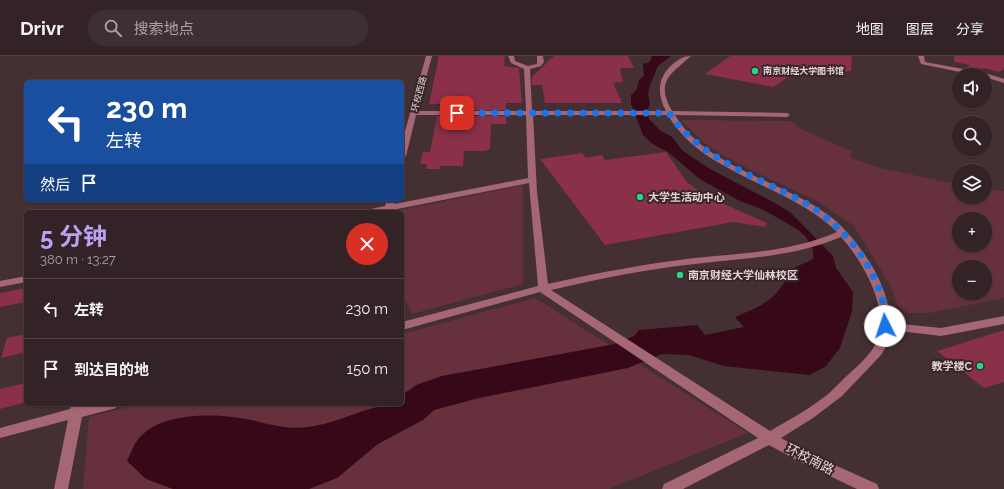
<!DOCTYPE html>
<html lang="zh">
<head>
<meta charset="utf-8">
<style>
  :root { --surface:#332326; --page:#3e2f32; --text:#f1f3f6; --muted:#a9a4a7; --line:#4e4043; --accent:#bca0f2 }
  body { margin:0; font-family:Raleway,"Noto Sans SC",sans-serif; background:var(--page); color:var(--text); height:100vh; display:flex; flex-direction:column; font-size:15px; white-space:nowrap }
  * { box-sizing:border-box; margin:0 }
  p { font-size:13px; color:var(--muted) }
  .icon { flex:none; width:22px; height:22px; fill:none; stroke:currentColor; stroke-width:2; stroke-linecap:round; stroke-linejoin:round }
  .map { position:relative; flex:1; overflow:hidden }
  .sheet { position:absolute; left:24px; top:154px; width:380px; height:196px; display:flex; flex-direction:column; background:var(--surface); border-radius:6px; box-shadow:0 1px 3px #0004,0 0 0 1px var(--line) }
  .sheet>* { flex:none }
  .top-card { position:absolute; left:24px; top:24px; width:380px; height:122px; border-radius:6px; box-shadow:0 1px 3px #0004,0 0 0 1px var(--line); background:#1a4fa0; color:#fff; overflow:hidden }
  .tools { position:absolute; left:952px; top:12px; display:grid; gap:8px }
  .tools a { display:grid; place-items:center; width:40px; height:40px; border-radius:50%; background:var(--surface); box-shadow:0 1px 3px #0004,0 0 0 1px var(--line); font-size:20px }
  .pin { position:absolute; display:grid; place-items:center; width:34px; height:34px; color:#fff; margin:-17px; border-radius:8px; box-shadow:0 2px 6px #0006 }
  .me { position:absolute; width:44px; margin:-22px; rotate:356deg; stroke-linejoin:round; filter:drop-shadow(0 0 3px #0008) }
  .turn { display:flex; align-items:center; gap:14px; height:84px; padding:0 16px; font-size:18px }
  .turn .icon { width:52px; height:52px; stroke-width:2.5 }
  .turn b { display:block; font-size:28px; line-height:34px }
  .then { display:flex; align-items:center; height:38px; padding:0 16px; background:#0003; gap:8px; font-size:15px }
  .round { display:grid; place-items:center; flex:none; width:42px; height:42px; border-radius:21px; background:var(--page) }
  .overview { display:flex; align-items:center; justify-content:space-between; height:68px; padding:0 16px }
  h1 { font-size:24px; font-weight:700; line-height:30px; color:var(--accent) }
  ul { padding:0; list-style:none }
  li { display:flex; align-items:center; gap:12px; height:60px; padding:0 16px; border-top:1px solid var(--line) }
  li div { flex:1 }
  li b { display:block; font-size:15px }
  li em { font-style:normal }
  header { display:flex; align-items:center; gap:24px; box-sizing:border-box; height:56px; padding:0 20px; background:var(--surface); border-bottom:1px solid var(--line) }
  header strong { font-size:19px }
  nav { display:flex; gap:22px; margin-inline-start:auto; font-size:14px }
  .search { width:280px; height:36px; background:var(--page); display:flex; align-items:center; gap:10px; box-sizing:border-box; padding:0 14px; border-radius:22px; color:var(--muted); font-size:15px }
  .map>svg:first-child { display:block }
</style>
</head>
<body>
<header>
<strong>Drivr</strong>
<div class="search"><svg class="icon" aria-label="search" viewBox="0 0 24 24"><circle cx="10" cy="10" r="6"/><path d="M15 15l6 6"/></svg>搜索地点</div>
<nav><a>地图</a><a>图层</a><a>分享</a></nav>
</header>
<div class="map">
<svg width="1004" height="433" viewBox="0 0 1004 433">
  <rect width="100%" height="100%" fill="#442f33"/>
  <!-- green -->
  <path fill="#67303d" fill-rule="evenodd" d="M681,64l109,1 13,9 49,21 -1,7 26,9 82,18v12h26v-8l19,2v107l-75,15h-21l-10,-7 -8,-21 -36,-59 -37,-25 -64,-30 -34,-18 -17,-12zM959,163h26v26h-26zM959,211h26v26h-26z
    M523,129v99l-111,30 -10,-22v-80h-11z
    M535,242l213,135 -139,56h-526l6,-72 50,-13h263v-70z"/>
  <!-- water -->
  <path fill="#370817" d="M652,0h19l-13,10 -8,19 -2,9 2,9 -3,9 2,7 12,12 11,6 11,14 27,18 65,34 16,10 42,43 3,12 17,24 -1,19 -12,37 -15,19 -16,8 -85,-9 -35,-11 -27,-1 -34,14 -149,30 -45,12 -11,10 -45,24 -41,34 -28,11h-136l-27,-10 -19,-18c4,-8 7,-18 13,-24 24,-26 79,-24 111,-17 18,4 38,10 57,7 33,-4 59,-23 94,-23v-9l14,-10 26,-9 173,-32 19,-8 5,-6 58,-5 8,10 39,-8 -9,-10c27,-11 44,-18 55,-47l23,-11v-9l-7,-13 -9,-8 -35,-20 -22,-8 -39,-21 -33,-28 -15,-8 -10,-9 -12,-31v-9l6,-6 2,-9 5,-4 -1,-12 7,-2z"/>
  <!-- building -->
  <path fill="#8a3049" d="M439,0h66l-1,10 15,2 3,35h-16v7h-67l1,-6h-11z
    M554,0h74l6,12h-14l3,14 -10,1 9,20h-77l-3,-18h-10v-8z
    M730,0h122l-1,15 -22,2 -19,-5 -20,8 -17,11 -68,-13z
    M954,0h50v13l-5,3 -15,-4 -5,2 -13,-2 4,-3 -16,-3z
    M437,60h69v8h-15l-1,25 -6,2h-20l-1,15h-23v3h-14l1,-5h-7l3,-12h7z
    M666,96l20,29 10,8 19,11 52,23 -2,4 -32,-5 -128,23 -65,-86 42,-6 4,5 16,-3 3,5z
    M26,232v14l-26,5v-14z
    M1004,274v52l-20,6 -47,-37z
    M26,278v18l-25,6 6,-20z
    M26,327v19l-26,7v-20z"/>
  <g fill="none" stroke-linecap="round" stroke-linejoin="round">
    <!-- minor -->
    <path fill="#a66774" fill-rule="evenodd" d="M426,0h6l-15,55h109l-2,-42 -13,-6 -3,-7h6l1,5 13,5 9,-2v-8h6l1,6 -3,4 -11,3 2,42h134c-10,-18 -8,-35 8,-48 6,-4 9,-7 17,-7 -20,18 -36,25 -19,55l115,2 3,2 -3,2 -112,-2c28,49 101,65 146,95 18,11 32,28 44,45 14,20 24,44 26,68l50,5 63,-12v8l-63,12 -50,-6 -3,13 -7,12 -39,41 -29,22 -32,20 27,15 69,31 2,5h-22l-59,-28 -29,-16 -86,44h-21l2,-5 94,-46 -218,-146 -138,38v-8l136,-36 -9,-103 -147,29h-17l1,-2 19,-4 2,-6h8l-1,4 134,-26 -2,-63h-110l-10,41 -4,2v-16zM533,59h135c34,60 121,69 169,117 -46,20 -94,21 -143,26 -49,6 -99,15 -146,26l-11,-92zM841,181c21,23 48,70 37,102 -5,13 -17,24 -27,33 -9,8 -16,16 -24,23 -18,14 -38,25 -57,36l-219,-141c47,-11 96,-21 144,-26 50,-6 99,-7 146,-27z
      M918,0h6l1,6 60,11 19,6v4l-19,-6v-2h-10l-54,-11z
      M26,220v6l-26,5v-6z
      M72,348h12v2l8,-2h25l-1,4 -34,9 -14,72h-14l14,-69 -68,18v-10l70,-19z"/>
  </g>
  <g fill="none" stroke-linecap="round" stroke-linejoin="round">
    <!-- route -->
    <path stroke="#1a73e8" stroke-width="7" stroke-dasharray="0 12.6" d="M457,57h212c31,45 83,62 129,86 40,21 74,60 85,103 2,7 1,16 2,24"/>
  </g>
  <!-- markers -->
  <g fill="#25d886" stroke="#392529" stroke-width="1.5">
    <circle cx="755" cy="15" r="4"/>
    <circle cx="640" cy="141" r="4"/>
    <circle cx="680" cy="219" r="4"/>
    <circle cx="980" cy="310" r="4"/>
  </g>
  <g text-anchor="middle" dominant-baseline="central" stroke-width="4" stroke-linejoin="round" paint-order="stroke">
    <!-- far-poi labels -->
    <g font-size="9" font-weight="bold" fill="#e2d4d6" stroke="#392529" text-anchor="start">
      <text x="763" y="15">南京财经大学图书馆</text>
    </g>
    <!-- far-street labels -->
    <g font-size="9" fill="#e2d4d6" stroke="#392529">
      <text transform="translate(419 38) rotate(-75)">环校西路</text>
    </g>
    <!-- poi labels -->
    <g font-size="11" font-weight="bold" fill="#e2d4d6" stroke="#392529" text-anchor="start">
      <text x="648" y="141">大学生活动中心</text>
      <text x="688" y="219">南京财经大学仙林校区</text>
      <text x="972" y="310" text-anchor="end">教学楼C</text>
    </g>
    <!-- near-street labels -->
    <g font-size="13" fill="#e2d4d6" stroke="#392529">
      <text transform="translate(810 403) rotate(27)">环校南路</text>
    </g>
  </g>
</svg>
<div class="tools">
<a><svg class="icon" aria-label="sound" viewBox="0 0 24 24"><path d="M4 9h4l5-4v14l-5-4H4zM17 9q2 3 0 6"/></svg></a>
<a><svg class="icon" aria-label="search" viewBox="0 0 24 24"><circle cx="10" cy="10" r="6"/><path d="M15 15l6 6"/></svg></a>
<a><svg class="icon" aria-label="layers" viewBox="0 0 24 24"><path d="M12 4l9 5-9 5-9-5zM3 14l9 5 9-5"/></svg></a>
<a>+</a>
<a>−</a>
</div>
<div class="pin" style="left:457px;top:57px;background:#d93025"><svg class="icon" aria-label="arrive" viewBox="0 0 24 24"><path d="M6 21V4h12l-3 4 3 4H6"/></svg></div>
<svg class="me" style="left:885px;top:270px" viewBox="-20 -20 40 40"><circle r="19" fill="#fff"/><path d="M0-13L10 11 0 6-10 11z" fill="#1a73e8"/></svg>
<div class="top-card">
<div class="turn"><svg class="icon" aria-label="left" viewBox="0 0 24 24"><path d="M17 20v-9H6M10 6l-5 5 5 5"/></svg><div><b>230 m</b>左转</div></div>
<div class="then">然后<svg class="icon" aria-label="arrive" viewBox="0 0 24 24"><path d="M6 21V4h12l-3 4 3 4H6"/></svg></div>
</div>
<section class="sheet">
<div class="overview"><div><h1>5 分钟</h1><p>380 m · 13:27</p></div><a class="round" style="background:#d93025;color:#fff"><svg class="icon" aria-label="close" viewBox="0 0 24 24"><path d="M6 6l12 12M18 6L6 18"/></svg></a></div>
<ul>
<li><svg class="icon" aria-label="left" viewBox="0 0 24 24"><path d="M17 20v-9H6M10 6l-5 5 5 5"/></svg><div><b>左转</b></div><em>230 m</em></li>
<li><svg class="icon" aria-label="arrive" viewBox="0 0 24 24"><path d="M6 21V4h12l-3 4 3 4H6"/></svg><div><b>到达目的地</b></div><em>150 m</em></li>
</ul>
</section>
</div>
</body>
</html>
